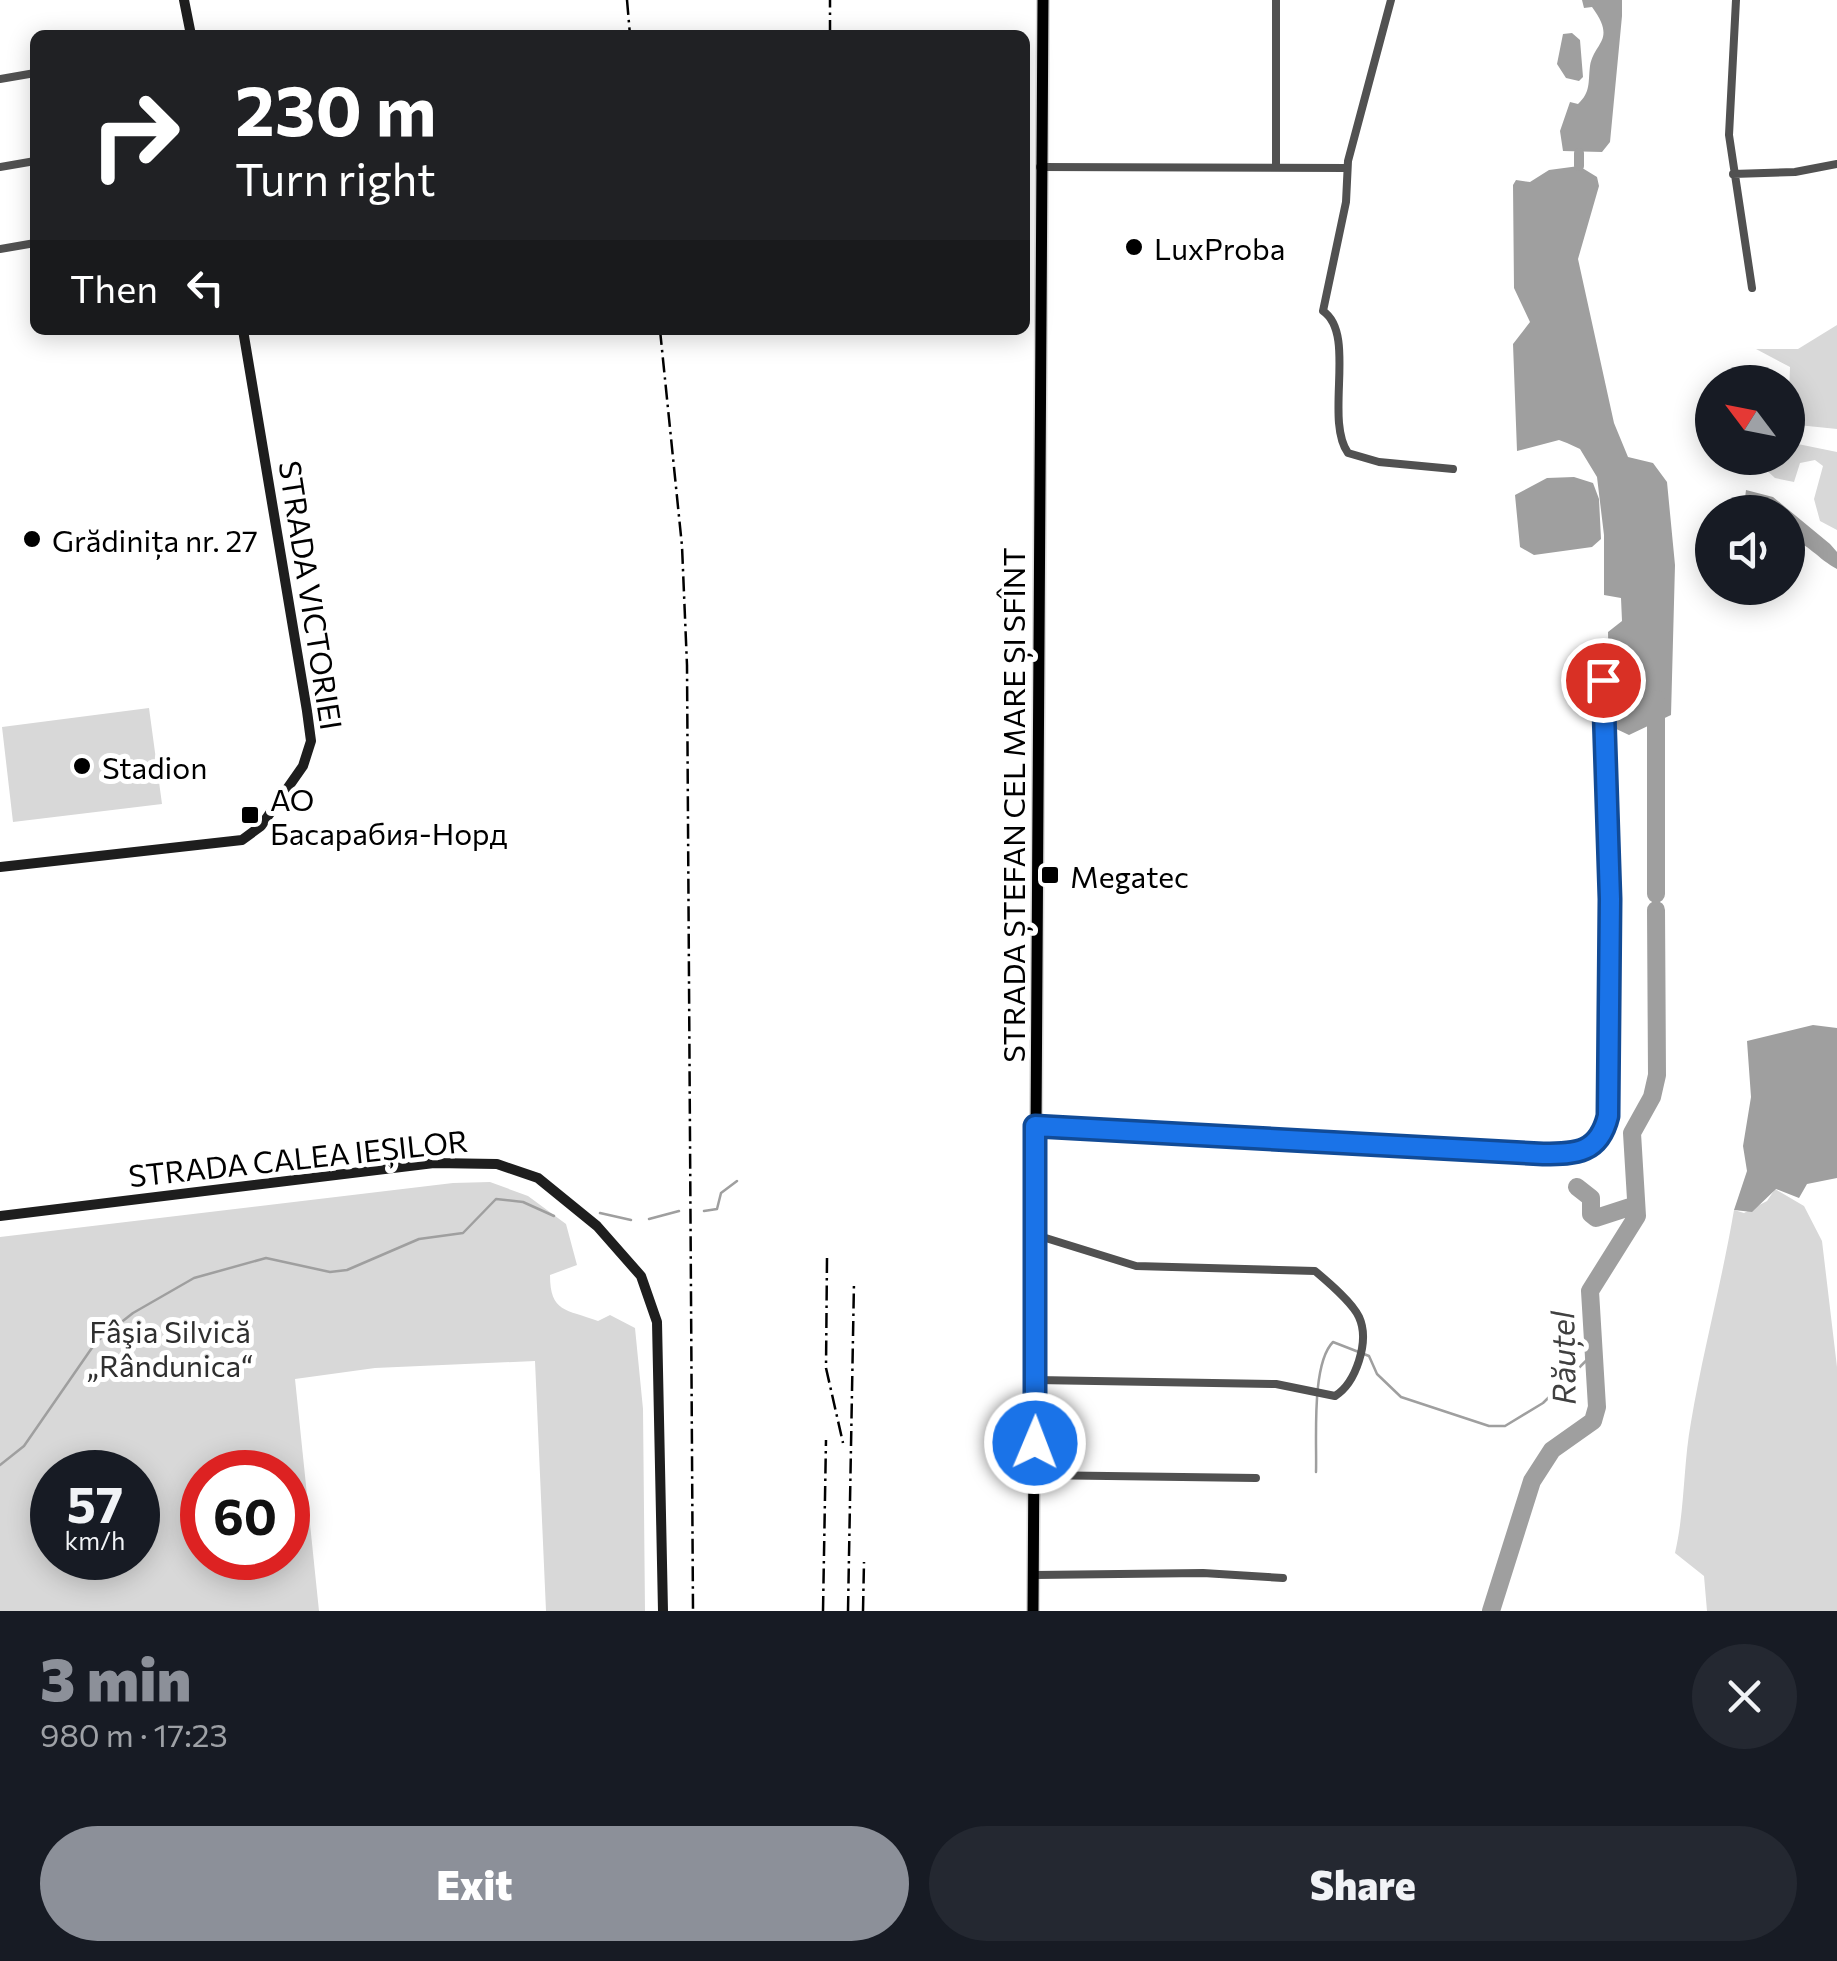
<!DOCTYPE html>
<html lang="en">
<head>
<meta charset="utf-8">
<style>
  :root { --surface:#171b24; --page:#242831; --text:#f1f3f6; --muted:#9ea1a6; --accent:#8c9099 }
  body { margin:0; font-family:Commissioner,sans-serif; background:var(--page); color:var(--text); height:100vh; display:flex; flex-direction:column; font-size:38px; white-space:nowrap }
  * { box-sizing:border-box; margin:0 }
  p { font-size:32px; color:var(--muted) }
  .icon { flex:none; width:55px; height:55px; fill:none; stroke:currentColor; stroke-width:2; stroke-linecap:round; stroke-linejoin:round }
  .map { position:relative; height:1611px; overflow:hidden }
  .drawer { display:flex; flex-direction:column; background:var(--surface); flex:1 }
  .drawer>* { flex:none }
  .hud { position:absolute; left:30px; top:30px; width:1000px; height:305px; border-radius:15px; box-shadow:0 5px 25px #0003; background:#202124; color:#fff; overflow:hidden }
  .needle { width:65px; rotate:302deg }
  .buttons { position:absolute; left:1695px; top:365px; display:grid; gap:20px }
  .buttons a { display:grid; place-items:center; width:110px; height:110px; border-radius:50%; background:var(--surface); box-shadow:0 5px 25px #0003; font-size:50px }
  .speed { position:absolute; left:30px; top:1450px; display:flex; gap:20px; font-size:50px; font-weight:700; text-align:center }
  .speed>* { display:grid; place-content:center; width:130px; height:130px; border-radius:50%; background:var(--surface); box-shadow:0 5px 25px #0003; line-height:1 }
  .speed small { font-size:25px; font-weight:400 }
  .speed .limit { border:15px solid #d22; background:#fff; color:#111 }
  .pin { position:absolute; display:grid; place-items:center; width:85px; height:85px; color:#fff; margin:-42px; border:5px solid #fff; border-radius:50%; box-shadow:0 2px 10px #0007 }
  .me { position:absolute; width:110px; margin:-55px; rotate:1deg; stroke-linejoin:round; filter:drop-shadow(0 0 8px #0008) }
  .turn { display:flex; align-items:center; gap:35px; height:210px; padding:0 40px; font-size:45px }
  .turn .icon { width:130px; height:130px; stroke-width:2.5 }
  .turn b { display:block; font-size:70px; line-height:85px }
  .then { display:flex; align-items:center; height:95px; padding:0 40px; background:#0003; gap:20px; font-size:38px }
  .round { display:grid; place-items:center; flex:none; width:105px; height:105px; border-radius:52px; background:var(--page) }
  .summary { display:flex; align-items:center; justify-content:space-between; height:170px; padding:0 40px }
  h1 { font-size:60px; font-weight:800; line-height:75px; color:var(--accent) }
  .action { display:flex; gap:20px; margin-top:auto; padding:20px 40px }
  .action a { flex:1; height:115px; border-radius:60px; background:var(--accent); color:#fff; font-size:40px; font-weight:800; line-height:115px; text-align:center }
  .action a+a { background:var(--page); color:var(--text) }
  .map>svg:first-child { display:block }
</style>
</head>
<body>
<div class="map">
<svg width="1837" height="1611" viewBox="0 0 1837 1611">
  <rect width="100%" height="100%" fill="#fff"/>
  <!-- green -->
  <path fill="#d8d8d8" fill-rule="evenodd" d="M1837,325v104l-49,-5 2,-57 -34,-18h42z
    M1788,442l49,10v78l-17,-9 -6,-22 9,-33 -8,-6 -15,3 -6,19 -19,-4 -22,-20h35z
    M149,708l13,96 -149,18 -11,-95z
    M490,1182l38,14 38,28 11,41 -27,10c0,38 16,34 48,46l12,-6 25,13 8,81 2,202h-99l-11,-250 -160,7 -80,11 24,232h-319v-374l453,-54zM138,1472v86h-86v-86zM288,1472v86h-86v-86z
    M1775,1189l29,17 18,35 15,126v244h-130l-3,-35 -29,-23c10,-43 8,-87 16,-131 12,-71 31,-141 43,-212l10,3 23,-12z"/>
  <!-- water -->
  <path fill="#9f9f9f" d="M1582,0h40v16l-12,126 -8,10 -39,-1 -3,-20 10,-29 8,2c13,-12 10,-22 12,-38 4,-24 27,-25 2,-59l-8,1z
    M1572,33l8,7 3,37 -4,4 -13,-3 -9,-14 6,-30z
    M1579,166l18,11 2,9 -21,73 36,164 14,34 25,6 14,19 8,83 -4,150 -42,20 -19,-9 -2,-94 14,-11 -1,-23 -17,-3v-60l-7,-58 -17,-28 -13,-6 -8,-3 -42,11 -4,-107 17,-22 -16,-34 -1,-103 3,-5 14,2 19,-12z
    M1547,478l27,-1 19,6 6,16 2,40 -9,8 -58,8 -14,-8 -5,-52z
    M1746,490l27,7 57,47 7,8v17c-19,-10 -29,-26 -49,-31v-26h-37l-7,-6z
    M1813,1025l24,3v150l-30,6 -8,14 -23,-9 -24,23 -18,-2 13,-39 -4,-25 8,-49 -4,-56z"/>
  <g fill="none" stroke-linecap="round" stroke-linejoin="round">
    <!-- stream -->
    <path stroke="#9f9f9f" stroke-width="2.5" d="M704,1211l13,-2 4,-16 16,-12
      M600,1213l31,7
      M649,1219l30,-8
      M0,1465l24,-19 72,-104 37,-29 61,-35 72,-20 64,14 17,-2 72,-31 44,-6 33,-34 27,3 31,14
      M1316,1472c1,-31 -5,-108 17,-130l36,14 8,18 24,23 88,29h16l38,-23 52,-51"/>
    <!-- canal -->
    <path stroke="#9f9f9f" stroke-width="10" d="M1579,153v13"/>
    <!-- river -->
    <path stroke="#9f9f9f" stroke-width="18" d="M1656,699v195
      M1577,1187l14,11v16l5,4 40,-13
      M1491,1611l41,-130 20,-31 41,-29 4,-14 -7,-116 47,-75 -5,-83 20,-36 5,-22 -1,-165"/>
    <defs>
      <path id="primary" d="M1033,1611l10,-1611"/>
    </defs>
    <!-- primary casing -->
    <use href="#primary" stroke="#dbdbdb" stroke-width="14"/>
    <!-- street -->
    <path stroke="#515151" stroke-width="8" d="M1391,0l-43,161 -2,41 -23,109c34,23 1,108 25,142l31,9 74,7
      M1736,0l-7,135 23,153
      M0,79l35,-6
      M1276,165v-165
      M0,167l35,-6
      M1040,167l307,1
      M1733,174l62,-2 42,-8
      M0,249l35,-6
      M1035,1126l508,28c34,0 56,-1 65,-38l2,-217 -8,-255
      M1036,1380l240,4 59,12c21,-13 35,-55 24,-79 -7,-15 -31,-35 -44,-46l-179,-5 -100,-31
      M1034,1475l222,3
      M1035,1575l168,-2 80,5"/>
    <!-- secondary -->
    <path stroke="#1e1e1e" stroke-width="10" d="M184,0l7,35
      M0,867l242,-27 19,-14 42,-60 8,-25 -4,-30 -64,-381
      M0,1216l434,-53 63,1 41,14 59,48 44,50 16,46 6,289"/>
    <!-- primary -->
    <use href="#primary" stroke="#000" stroke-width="11"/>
    <!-- rail -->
    <path stroke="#000" stroke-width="2.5" stroke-dasharray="15 5 2.5 5" stroke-linecap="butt" d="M627,0l3,35
      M830,35v-35
      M660,330l22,216 5,119 6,946
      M827,1258l-1,110 17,75
      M823,1611l3,-171
      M848,1611l6,-329
      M863,1611l1,-49"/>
  </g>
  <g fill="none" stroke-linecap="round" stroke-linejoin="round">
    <defs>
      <path id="route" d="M1035,1443v-317l508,28c34,0 56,-1 65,-38l2,-217 -7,-219"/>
    </defs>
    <!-- route casing -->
    <use href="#route" stroke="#114b97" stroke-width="25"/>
    <!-- route -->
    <use href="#route" stroke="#1a73e8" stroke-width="18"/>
  </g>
  <!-- markers -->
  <g fill="#000" stroke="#fff" stroke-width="4">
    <circle cx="1134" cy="247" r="10"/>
    <circle cx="32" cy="539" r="10"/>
    <circle cx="82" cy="766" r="10"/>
    <rect x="240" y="805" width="20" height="20" rx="5"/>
    <rect x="1040" y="865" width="20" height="20" rx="5"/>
  </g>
  <g text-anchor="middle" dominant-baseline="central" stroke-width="10" stroke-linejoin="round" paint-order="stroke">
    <!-- poi labels -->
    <g font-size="30" fill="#000" stroke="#fff" text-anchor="start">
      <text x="1154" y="247">LuxProba</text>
      <text x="52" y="539">Grădinița nr. 27</text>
      <text x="102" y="766">Stadion</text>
      <text x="270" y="798">АО<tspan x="270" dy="34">Басарабия-Норд</tspan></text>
      <text x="1070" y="875">Megatec</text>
    </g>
    <!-- street labels -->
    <g font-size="30" fill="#000" stroke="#fff">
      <text transform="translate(312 595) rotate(81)">STRADA VICTORIEI</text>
      <text transform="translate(1012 805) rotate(-90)">STRADA ȘTEFAN CEL MARE ȘI SFÎNT</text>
      <text transform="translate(298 1157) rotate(-6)">STRADA CALEA IEȘILOR</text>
    </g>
    <!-- park labels -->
    <g font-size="30" fill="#2f2f2f" stroke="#fff">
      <text x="170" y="1330">Fâşia Silvică<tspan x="170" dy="34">„Rândunica“</tspan></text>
    </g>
    <!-- water labels -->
    <g font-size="32" font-style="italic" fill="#404040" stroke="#fff">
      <text transform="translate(1562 1358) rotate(-91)">Răuțel</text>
    </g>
  </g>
</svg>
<div class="buttons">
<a><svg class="needle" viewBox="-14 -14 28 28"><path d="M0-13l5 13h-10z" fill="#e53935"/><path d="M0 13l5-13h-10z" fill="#9ea1a6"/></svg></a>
<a><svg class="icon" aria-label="sound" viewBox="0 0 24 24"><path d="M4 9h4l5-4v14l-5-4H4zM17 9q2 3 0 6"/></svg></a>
</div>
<div class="speed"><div>57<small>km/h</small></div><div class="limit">60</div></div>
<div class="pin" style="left:1603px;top:680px;background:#d93025"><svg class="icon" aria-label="arrive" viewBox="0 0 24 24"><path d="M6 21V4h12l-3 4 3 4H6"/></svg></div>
<svg class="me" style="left:1035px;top:1443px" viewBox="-20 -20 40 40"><circle r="17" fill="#1a73e8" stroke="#fff" stroke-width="3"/><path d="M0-11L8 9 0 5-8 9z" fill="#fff"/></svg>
<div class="hud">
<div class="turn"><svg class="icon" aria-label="right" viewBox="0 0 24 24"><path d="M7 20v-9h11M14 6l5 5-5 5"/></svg><div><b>230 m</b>Turn right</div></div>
<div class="then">Then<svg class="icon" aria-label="left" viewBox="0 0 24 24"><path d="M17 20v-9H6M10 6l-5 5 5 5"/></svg></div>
</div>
</div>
<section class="drawer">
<div class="summary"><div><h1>3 min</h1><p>980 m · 17:23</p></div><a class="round"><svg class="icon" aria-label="close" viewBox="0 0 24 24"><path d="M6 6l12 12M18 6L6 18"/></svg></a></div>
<div class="action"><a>Exit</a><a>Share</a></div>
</section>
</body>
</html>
